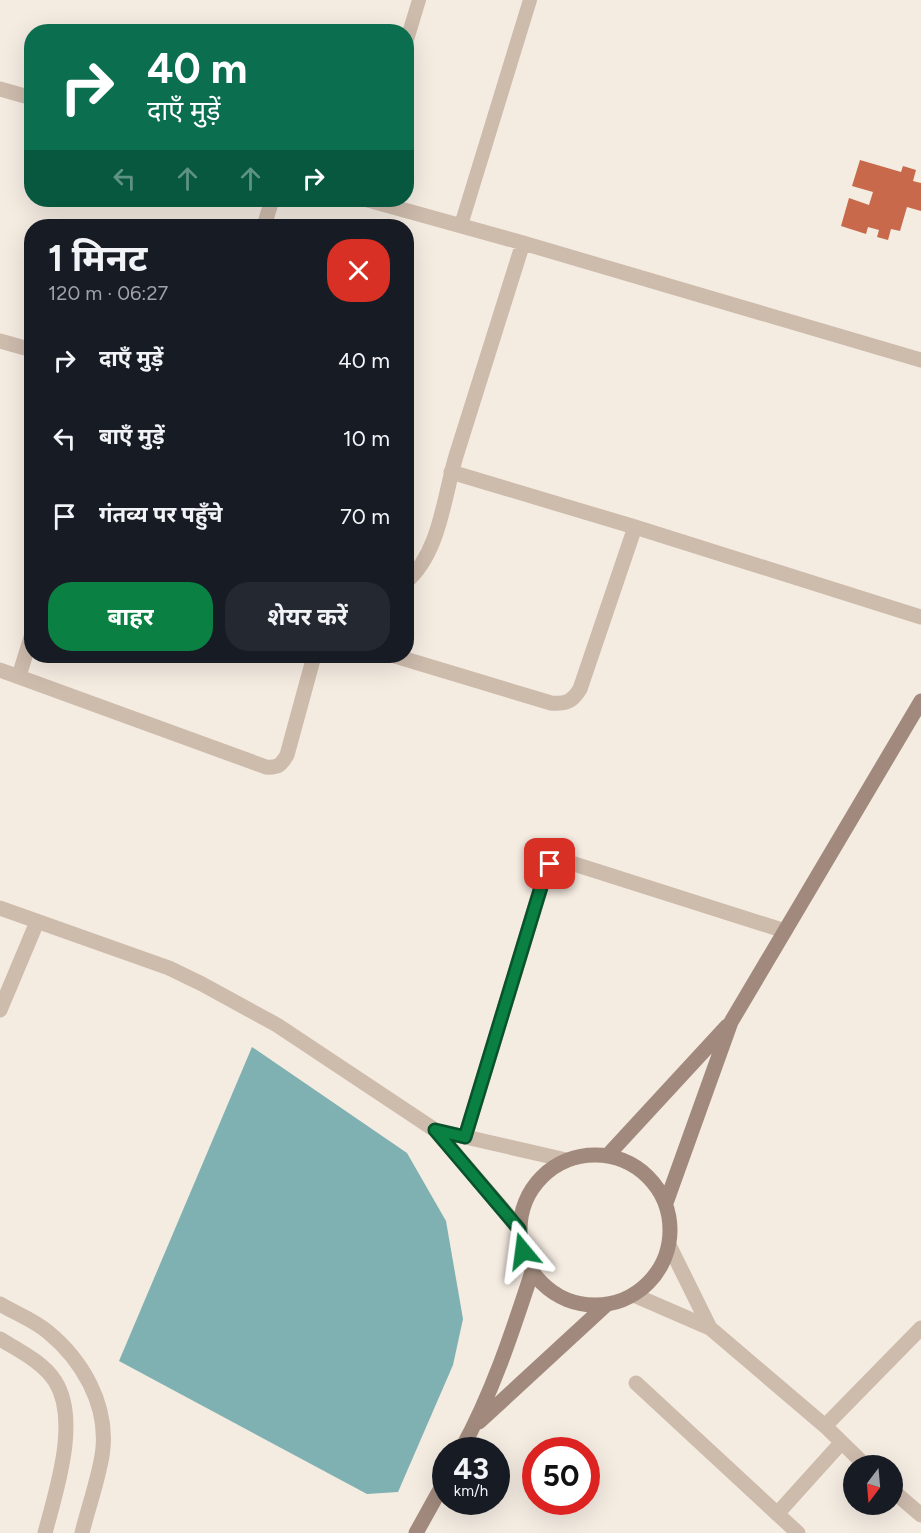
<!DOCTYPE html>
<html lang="hi">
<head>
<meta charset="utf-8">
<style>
  :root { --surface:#171b24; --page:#242831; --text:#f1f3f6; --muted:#9ea1a6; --accent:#0b8043 }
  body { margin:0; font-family:Figtree,"Noto Sans Devanagari",sans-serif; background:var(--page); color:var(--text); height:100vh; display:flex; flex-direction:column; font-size:22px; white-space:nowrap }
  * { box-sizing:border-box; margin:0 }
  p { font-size:20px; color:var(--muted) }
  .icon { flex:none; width:33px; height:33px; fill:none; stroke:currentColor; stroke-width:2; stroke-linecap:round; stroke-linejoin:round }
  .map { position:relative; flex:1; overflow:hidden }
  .drawer { position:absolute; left:24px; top:219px; width:390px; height:444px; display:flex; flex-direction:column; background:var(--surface); border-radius:24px; box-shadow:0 6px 24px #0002 }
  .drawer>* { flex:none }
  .banner { position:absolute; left:24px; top:24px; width:390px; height:183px; border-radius:24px; box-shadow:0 6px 24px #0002; background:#0b6e4f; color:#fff; overflow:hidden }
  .needle { width:39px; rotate:196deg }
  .fabs { position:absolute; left:843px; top:1455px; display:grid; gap:12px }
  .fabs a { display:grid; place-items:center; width:60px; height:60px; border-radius:50%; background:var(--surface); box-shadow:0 6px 24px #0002; font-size:30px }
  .speed { position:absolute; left:432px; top:1437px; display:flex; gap:12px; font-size:30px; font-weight:700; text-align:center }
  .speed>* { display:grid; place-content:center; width:78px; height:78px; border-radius:50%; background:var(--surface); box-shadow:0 6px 24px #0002; line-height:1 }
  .speed small { font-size:15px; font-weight:400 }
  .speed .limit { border:9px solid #d22; background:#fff; color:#111 }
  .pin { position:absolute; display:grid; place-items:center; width:51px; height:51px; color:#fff; margin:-26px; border-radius:12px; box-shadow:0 3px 9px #0006 }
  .me { position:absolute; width:66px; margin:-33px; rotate:344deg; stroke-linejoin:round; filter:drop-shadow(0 0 4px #0008) }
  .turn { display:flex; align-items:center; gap:21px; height:126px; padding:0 24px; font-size:27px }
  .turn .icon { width:78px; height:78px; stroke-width:2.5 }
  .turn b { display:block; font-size:42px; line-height:51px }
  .lanes { display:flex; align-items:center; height:57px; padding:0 24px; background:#0003; justify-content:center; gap:30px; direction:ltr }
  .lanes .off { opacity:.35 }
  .round { display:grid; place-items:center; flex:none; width:63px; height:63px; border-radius:24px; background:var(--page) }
  .overview { display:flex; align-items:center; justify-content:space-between; height:102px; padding:0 24px }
  h1 { font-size:36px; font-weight:700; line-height:45px }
  .button { display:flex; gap:12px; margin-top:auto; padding:12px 24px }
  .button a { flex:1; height:69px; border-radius:24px; background:var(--accent); color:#fff; font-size:24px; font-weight:700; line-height:69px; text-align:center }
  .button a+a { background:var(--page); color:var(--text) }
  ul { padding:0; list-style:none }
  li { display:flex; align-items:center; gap:18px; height:78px; padding:0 24px }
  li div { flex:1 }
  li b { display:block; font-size:22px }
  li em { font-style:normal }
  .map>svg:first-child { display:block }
</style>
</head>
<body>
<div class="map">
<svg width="921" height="1533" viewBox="0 0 921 1533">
  <rect width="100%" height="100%" fill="#f4ebe1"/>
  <!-- water -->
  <path fill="#7fb0b2" d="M252,1047l155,106 39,68 17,98 -10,46 -55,127 -31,2 -248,-133z"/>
  <!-- building -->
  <path fill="#c8694b" d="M860,160l41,12 2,-6 13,4 -3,11 8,2v28l-14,-4 -7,24 -9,-2 -3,11 -11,-3 2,-7 -11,-3 -2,7 -25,-8 8,-28 20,7 4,-13 -21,-6z"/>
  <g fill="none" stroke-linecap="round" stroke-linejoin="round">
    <!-- lane -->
    <path stroke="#cdbbac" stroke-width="14" d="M406,43l13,-43
      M461,225l69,-225"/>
    <!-- street -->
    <path stroke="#cdbbac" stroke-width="15" d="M0,89l32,9
      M368,200l155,43 398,117
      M264,226l8,-26
      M0,341l32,9
      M451,472l184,55 286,90
      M406,582c34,-29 38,-86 50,-126 22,-71 45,-142 67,-213
      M395,656l156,47c15,1 21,-1 29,-14l55,-162
      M0,670l266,97c12,1 15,-2 21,-12l27,-99
      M19,676l13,-42
      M0,908l169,60 33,16 75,41 158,105 85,99
      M0,1010l37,-88
      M435,1130l131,30
      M465,1137l80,-263 5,-10 8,-4 10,2 217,69
      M669,1245l41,83
      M634,1295l76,33 115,98 41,40
      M0,1304c15,9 34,16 48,28 34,28 59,71 55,116 -2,24 -15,60 -21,85
      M0,1339c18,11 43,23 55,42 25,39 1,110 -10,152
      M636,1383l162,150
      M825,1426l96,-98
      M892,1490l29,25
      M777,1514l64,-71"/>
    <!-- secondary -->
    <path stroke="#a18a7d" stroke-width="15" d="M520 1230a75 75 0 1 1 150 0a75 75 0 1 1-150 0Z
      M607,1156l120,-130
      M666,1203l65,-181 190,-321
      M479,1422l127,-117
      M461,1450c31,-56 51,-117 71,-178
      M416,1533l30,-54"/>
  </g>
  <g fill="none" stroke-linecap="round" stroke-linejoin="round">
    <defs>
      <path id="route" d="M523,1251l-4,-22 -84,-99 30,7 80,-263 5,-10"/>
    </defs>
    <!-- route casing -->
    <use href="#route" stroke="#07532c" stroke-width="15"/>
    <!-- route -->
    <use href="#route" stroke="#0b8043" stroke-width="10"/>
  </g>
</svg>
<div class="fabs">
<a><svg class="needle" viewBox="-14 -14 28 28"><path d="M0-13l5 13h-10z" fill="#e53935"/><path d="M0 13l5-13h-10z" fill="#9ea1a6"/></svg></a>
</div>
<div class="speed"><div>43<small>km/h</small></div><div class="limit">50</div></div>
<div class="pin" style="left:550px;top:864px;background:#d93025"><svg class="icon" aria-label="arrive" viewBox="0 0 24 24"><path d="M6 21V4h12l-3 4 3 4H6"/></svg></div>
<svg class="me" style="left:523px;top:1251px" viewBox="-20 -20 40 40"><path d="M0-17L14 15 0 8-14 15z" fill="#0b8043" stroke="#fff" stroke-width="4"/></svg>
<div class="banner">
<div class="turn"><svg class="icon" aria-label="right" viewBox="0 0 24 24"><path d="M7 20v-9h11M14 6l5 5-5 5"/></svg><div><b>40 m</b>दाएँ मुड़ें</div></div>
<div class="lanes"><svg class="icon off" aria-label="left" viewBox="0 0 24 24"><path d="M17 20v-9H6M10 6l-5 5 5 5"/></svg><svg class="icon off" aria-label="ahead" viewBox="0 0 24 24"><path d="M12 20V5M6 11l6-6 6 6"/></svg><svg class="icon off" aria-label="ahead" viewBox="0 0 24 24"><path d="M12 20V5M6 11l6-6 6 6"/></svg><svg class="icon" aria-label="right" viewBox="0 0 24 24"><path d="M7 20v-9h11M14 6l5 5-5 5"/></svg></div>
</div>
<section class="drawer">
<div class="overview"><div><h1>1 मिनट</h1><p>120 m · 06:27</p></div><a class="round" style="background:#d93025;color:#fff"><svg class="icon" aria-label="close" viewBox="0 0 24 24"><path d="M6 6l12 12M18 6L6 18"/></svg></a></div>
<ul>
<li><svg class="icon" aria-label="right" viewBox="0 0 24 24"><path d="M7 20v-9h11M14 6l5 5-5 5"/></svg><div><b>दाएँ मुड़ें</b></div><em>40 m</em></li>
<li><svg class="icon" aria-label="left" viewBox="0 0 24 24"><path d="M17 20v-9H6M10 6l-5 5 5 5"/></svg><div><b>बाएँ मुड़ें</b></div><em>10 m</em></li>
<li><svg class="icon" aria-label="arrive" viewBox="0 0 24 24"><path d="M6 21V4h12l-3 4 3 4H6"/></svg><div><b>गंतव्य पर पहुँचे</b></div><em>70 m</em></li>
</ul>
<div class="button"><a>बाहर</a><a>शेयर करें</a></div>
</section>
</div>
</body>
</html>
